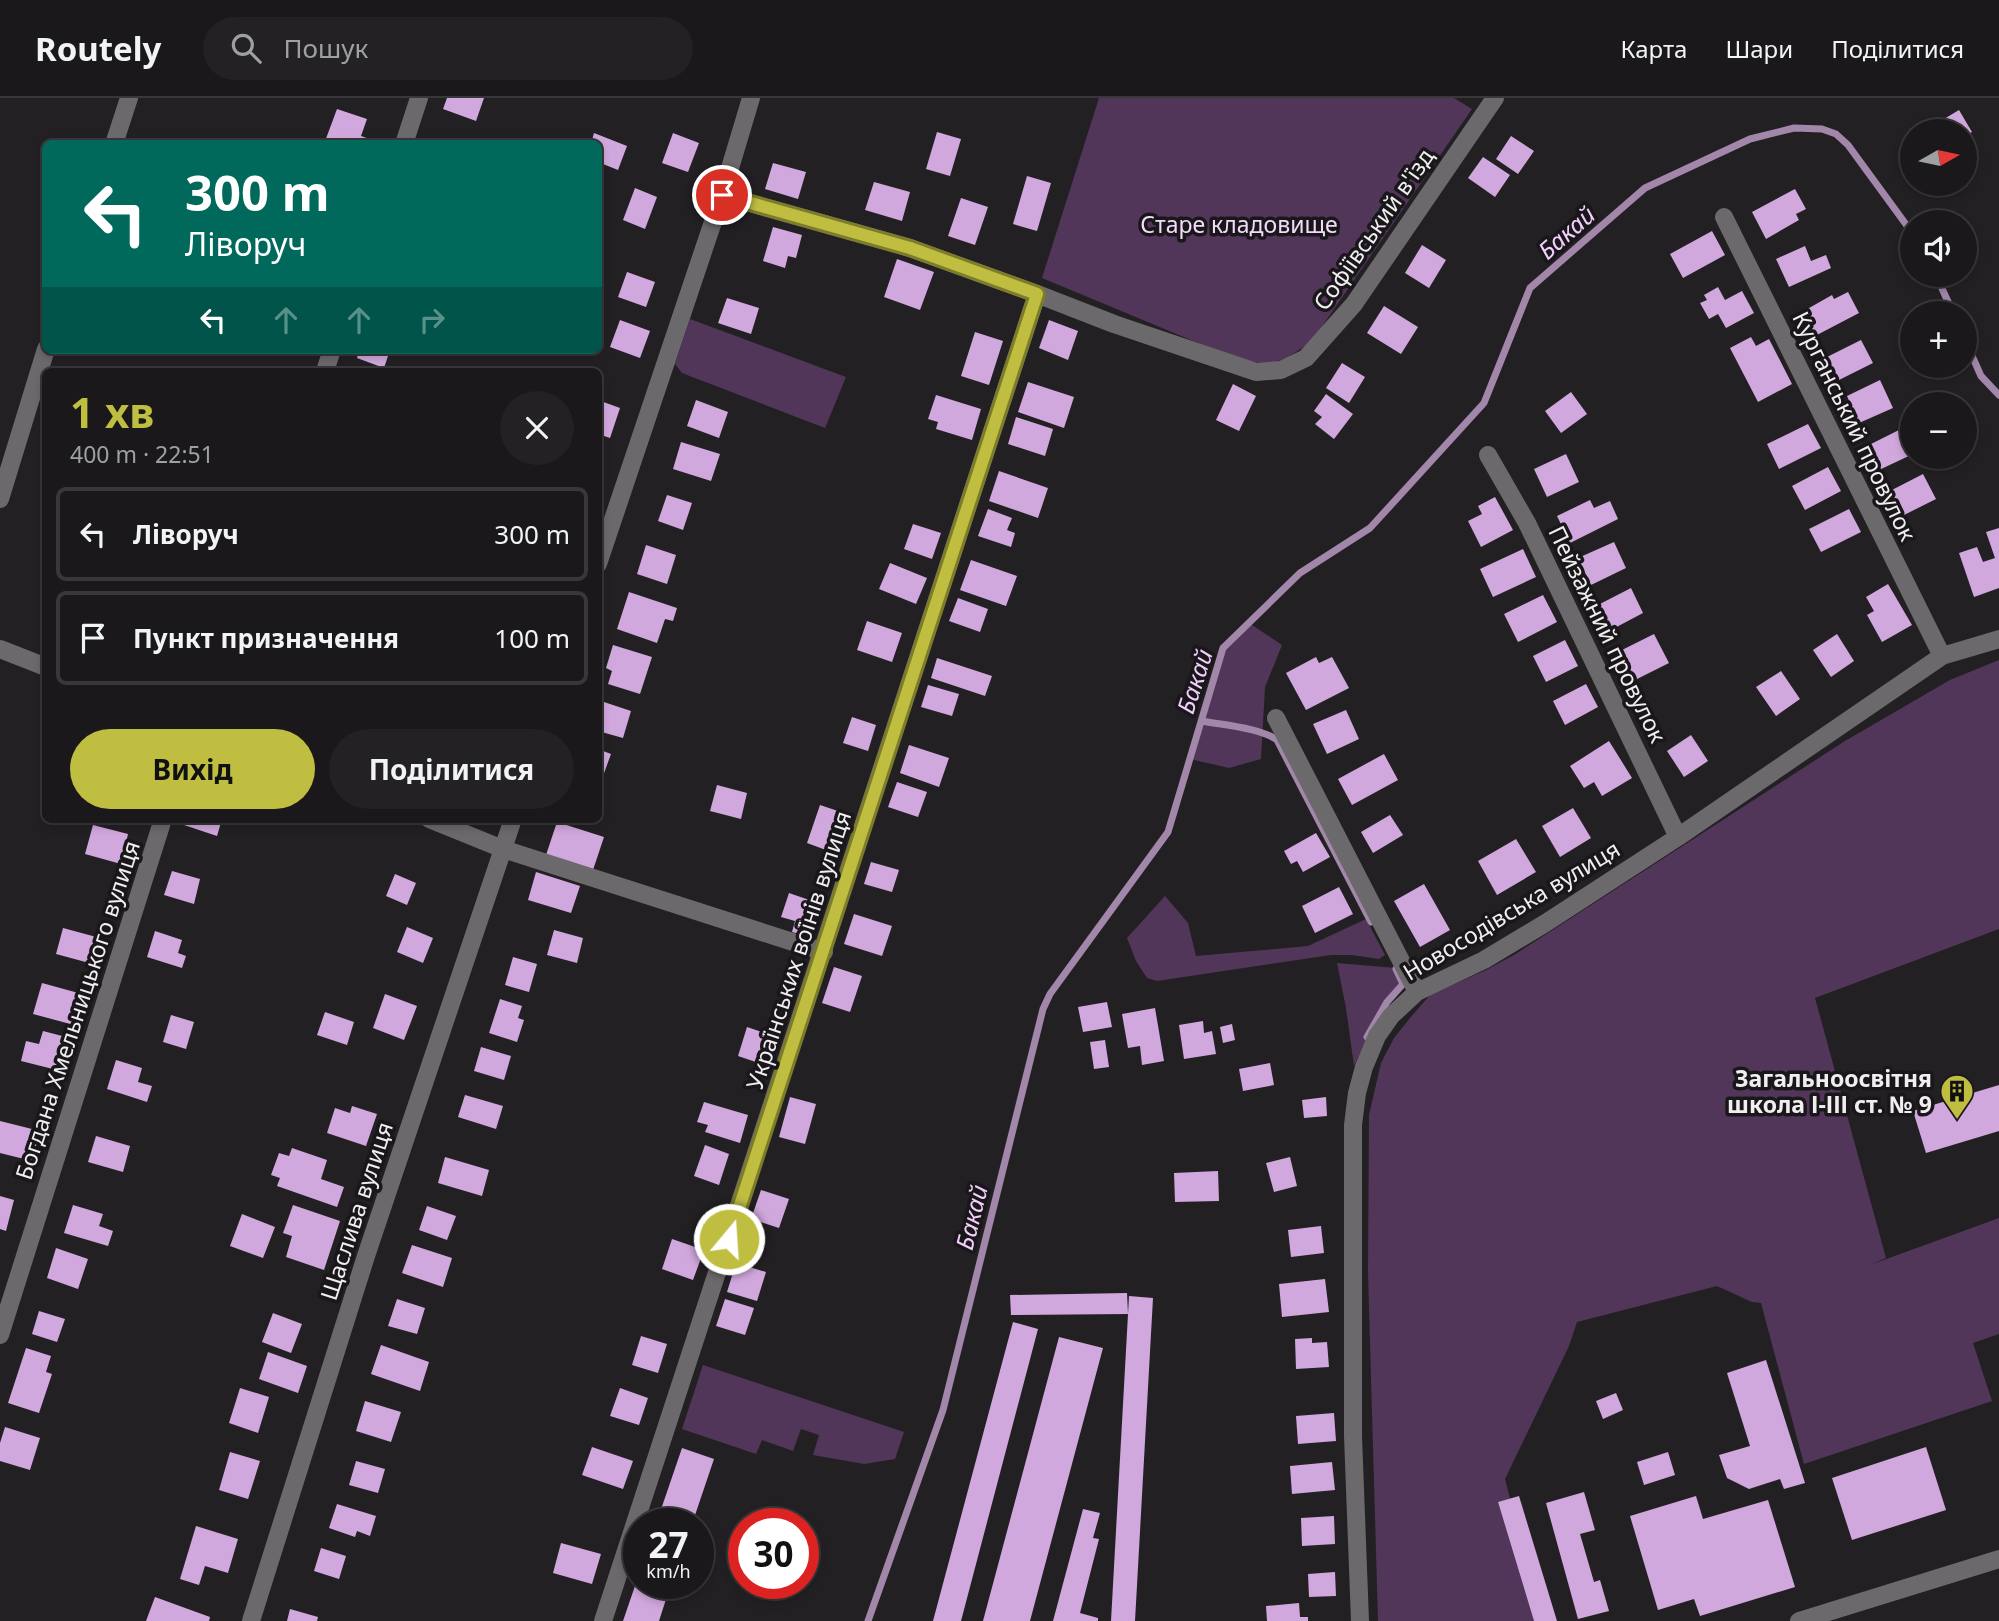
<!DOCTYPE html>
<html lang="uk">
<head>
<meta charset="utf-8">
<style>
  :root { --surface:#1a181b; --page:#232124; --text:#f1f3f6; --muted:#9fa0a3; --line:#38373a; --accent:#bfbe41 }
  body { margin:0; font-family:"Noto Sans",sans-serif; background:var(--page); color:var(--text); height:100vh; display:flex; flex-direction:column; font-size:26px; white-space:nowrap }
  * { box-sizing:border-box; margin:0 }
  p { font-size:23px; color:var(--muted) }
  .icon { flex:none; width:38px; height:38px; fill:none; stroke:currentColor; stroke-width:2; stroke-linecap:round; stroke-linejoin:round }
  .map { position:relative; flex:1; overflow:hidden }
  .details { position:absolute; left:42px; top:270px; width:560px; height:455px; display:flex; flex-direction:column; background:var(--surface); border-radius:10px; box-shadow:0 4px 10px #0003,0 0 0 2px var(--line) }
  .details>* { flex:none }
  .guide { position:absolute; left:42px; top:42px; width:560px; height:214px; border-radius:10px; box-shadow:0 4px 10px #0003,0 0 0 2px var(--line); background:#00695c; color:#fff; overflow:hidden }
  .needle { width:46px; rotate:81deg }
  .buttons { position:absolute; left:1900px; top:21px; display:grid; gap:14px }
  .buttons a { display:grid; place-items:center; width:77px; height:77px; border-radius:50%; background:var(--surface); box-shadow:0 4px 10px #0003,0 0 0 2px var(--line); font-size:35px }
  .speed { position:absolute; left:623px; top:1410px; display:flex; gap:14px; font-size:35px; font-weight:700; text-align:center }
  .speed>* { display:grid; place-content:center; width:91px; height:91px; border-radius:50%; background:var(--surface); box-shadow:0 4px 10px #0003,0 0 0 2px var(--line); line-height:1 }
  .speed small { font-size:18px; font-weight:400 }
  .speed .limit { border:10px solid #d22; background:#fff; color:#111 }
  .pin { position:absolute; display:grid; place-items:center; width:60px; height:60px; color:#fff; margin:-30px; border:4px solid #fff; border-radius:50%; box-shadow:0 2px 7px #0007 }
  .me { position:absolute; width:77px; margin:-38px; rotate:18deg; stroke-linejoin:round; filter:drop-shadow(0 0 5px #0008) }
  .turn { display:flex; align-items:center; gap:24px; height:147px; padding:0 28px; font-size:32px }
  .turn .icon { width:91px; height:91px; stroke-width:2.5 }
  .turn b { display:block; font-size:49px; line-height:60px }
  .lanes { display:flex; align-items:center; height:66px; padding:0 28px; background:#0003; justify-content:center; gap:35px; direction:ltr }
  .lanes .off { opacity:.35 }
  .round { display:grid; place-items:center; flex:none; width:74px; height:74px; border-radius:37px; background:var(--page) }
  .headline { display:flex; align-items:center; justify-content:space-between; height:119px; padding:0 28px }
  h1 { font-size:42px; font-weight:700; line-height:52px; color:var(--accent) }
  .action { display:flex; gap:14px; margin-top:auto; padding:14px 28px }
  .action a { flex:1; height:80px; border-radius:42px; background:var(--accent); color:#111; font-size:28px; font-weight:700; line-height:80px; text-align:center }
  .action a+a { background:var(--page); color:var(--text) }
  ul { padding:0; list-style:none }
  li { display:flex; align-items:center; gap:21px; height:94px; margin:0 14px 10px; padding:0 14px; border:4px solid var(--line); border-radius:10px }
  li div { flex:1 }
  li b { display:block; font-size:26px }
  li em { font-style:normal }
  header { display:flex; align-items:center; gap:42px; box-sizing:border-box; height:98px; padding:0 35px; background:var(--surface); border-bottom:2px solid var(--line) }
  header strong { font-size:33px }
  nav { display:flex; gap:38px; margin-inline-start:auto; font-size:24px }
  .search { width:490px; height:63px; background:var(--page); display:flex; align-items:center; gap:18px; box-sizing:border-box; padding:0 24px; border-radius:38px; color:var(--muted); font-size:26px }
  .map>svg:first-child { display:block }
</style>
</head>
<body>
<header>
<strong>Routely</strong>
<div class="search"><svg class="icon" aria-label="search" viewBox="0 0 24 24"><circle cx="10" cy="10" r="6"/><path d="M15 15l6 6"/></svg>Пошук</div>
<nav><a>Карта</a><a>Шари</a><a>Поділитися</a></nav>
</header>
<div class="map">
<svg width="1999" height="1523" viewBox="0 0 1999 1523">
  <rect width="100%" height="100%" fill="#232024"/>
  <!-- green -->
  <path fill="#52365a" d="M1099,0h355l18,11 -160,232c-31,22 -36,25 -73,19l-197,-82z
    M690,221l156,58 -21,51 -143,-55 -7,-9z
    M1249,525l33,22 -17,42 -4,72 -32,9 -39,-9 33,-111z
    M1999,562v269l-184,69 71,260 -16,7 129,-47v116l-26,9 19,58 -188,63 -43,-161 -9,-1 -35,-16 -140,36 -8,24 -64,133 5,20 -12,3 36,119h-156l-10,-349 1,-157 12,-52 13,-25 16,-20 20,-23 56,-25 28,-15 331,-214 105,-61z
    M1165,798l23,27 8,33 112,-10 58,-27 19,36 -6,4 -27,-4h-21l-174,26 -10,-3 -11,-17 -9,-23z
    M1337,865l59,5 7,16c-22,25 -35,52 -49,82l-8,-58z
    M703,1267l201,67 -9,27 -31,5 -51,-9 6,-20 -18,-6 -8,22 -31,-11 -6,14 -74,-25z"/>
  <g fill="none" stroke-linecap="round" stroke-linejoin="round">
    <!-- stream -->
    <path stroke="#a287aa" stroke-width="7" d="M1936,177l17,38
      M1965,242l16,36 18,19
      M1202,623c20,4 59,7 75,19l94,182
      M1367,939l20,-35 16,-18 -7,-15
      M868,1523l75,-211 100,-401 7,-15 118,-162 55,-184 77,-75 70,-45 114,-125 46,-115 115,-100 105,-49 44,-11 28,1 14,5 12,11 65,89"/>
  </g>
  <!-- building -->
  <path fill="#d1a8dd" d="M447,0h37l-8,23 -33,-12z
    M337,11l30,10 -6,17 14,5 -1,3h-50z
    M1959,12l13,22 -7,4v-5h-41z
    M937,34l24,7 -11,37 -24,-7z
    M594,35l33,13 -9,24 -20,-8v-18h-7z
    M673,35l26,10 -11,29 -26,-9z
    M1511,38l23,15 -16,23 -22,-15z
    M1483,59l27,18 -15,22 -27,-19z
    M773,65l33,9 -8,27 -33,-10z
    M1027,78l24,7 -14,48 -24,-7z
    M874,84l36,10 -8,29 -37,-11z
    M635,90l22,9 -12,32 -22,-9z
    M1795,91l11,20 -10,5 3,6 -33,19 -14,-27z
    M961,100l27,9 -13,38 -27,-9z
    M773,129l29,8 -6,23 -8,-2 -3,12 -22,-7z
    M1712,133l13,24 -42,23 -13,-24z
    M1422,147l24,15 -17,28 -24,-15z
    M1805,148l6,15 15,-6 5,13 -42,19 -13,-28z
    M897,161l37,13 -14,38 -36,-13z
    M627,174l28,10 -9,25 -28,-10z
    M1718,189l7,13 17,-9 12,22 -28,15 -8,-14 -9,5 -9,-16 7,-3 -3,-5z
    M1848,194l11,21 -44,23 -13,-24 30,-17 2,4z
    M727,200l32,10 -8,26 -33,-11z
    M1384,208l34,21 -17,27 -34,-21z
    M620,222l30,11 -10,27 -30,-11z
    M1049,222l29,11 -10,29 -29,-12z
    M975,234l28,9 -14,44 -28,-9z
    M1751,239l5,9 13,-7 23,45 -34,18 -28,-54z
    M1861,242l12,23 -34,17 -12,-23z
    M359,252h31l-6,18 -27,-10z
    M1342,265l23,14 -16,26 -23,-15z
    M1880,282l13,28 -34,15 -12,-27z
    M1028,284l46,15 -10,31 -46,-16z
    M1233,286l23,12 -17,35 -23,-11z
    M1571,294l16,22 -26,19 -16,-22z
    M1326,296l27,20 -19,25 -19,-15 7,-7 -8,-6z
    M936,297l45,14 -9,31 -36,-11 2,-7 -10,-3z
    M598,302l22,8 -10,30 -12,-4z
    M696,302l32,12 -9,26 -32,-12z
    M1016,319l37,12 -8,27 -37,-12z
    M1808,326l13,24 -42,21 -12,-25z
    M1903,330l10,20v6l-34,16 -12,-24z
    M681,344l39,12 -9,27 -38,-12z
    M1566,356l13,28 -32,15 -13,-28z
    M1828,369l13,24 -36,19 -13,-24z
    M999,373l49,17 -10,30 -49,-17z
    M1923,376l13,25 -34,17 -12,-25z
    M667,397l25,8 -9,27 -25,-9z
    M1495,399l18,33 -32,17 -13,-26 14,-7 -4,-8z
    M1590,402l4,8 16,-7 8,18 -48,24 -13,-27z
    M988,411l24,9 -5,12 8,3 -4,14 -33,-11z
    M1849,411l12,23 -40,20 -12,-23z
    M913,426l28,9 -9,26 -28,-10z
    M1999,430v60l-25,9 -15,-44 18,-6 6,15 12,-4 -9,-26z
    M1614,444l12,26 -35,17 -13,-27z
    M646,447l30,10 -9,29 -30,-10z
    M1523,451l13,28 -43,20 -13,-28z
    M971,462l46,16 -11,30 -46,-16z
    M890,465l37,15 -11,26 -37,-15z
    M1888,486l24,41 -30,17 -15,-27 7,-4 -8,-14z
    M1631,490l12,25 -34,18 -13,-25z
    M629,494l48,16 -4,13 -8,-2 -8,24 -40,-14z
    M1543,497l14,27 -39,20 -14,-28z
    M958,500l30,11 -8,23 -31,-11z
    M867,523l35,12 -10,29 -35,-12z
    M1654,536l15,29 -36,18 -15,-29z
    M1837,536l17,27 -23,16 -18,-27z
    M1565,542l13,26 -32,16 -13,-26z
    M613,547l39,12 -12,37 -32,-10 4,-13 -6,-3z
    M1316,559l3,6 13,-6 17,31 -43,22 -20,-37z
    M937,560l55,18 -7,20 -54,-18z
    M1781,573l19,28 -24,17 -20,-29z
    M1586,586l12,23 -33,18 -12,-24z
    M928,587l31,9 -7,22 -31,-9z
    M598,602l33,11 -8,27 -25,-7z
    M1346,612l13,29 -32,15 -14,-30z
    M852,619l24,8 -8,26 -25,-8z
    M1691,637l17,26 -24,16 -17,-26z
    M1609,643l23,37 -30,18 -8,-14 -10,6 -14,-22z
    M909,647l40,13 -10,29 -39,-14z
    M598,651l13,5 -12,33h-1z
    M1384,656l14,26 -46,25 -14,-26z
    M897,684l30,10 -9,25 -30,-10z
    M717,687l30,8 -6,26 -31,-8z
    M820,707l27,9 -13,39 -27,-10z
    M1573,710l18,30 -31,19 -18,-31z
    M1390,717l13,20 -30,18 -12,-21z
    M186,721h36l-5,17 -33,-11z
    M557,724l47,15 -11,33 -47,-15z
    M93,727l35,9 -7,30 -36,-10z
    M1316,735l14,24 -27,15 -6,-11 -6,3 -7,-13z
    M1516,741l20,33 -39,23 -19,-34z
    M871,764l28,8 -7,22 -28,-8z
    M172,773l28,8 -6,25 -30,-9z
    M536,774l44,14 -9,27 -43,-13z
    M395,776l21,9 -9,22 -21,-9z
    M1424,786l26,46 -30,17 -26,-46z
    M1339,789l14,27 -38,19 -13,-27z
    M789,795l29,10 -11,33 -15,-4 3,-11 -14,-4z
    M854,816l38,12 -10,30 -38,-12z
    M407,829l26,11 -10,25 -26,-11z
    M63,830l37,10 -7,26 -37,-10z
    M554,832l29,8 -6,25 -30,-8z
    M155,833l27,9 -4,13 8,3 -4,12 -35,-11z
    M513,859l24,7 -8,28 -24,-7z
    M834,869l28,9 -12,36 -28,-9z
    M42,885l40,11 -8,31 -41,-11z
    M385,896l32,12 -13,34 -31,-12z
    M500,901l22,7 -4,12 6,2 -7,22 -28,-9z
    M1107,904l5,25 -29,5 -5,-25z
    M1155,910l9,53 -22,4 -2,-19 -12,2 -6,-34z
    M325,914l29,10 -7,23 -30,-10z
    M171,917l23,7 -8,27 -23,-7z
    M1203,923l1,12 8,-2 4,23 -32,5 -5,-34z
    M1232,926l3,16 -12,3 -3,-16z
    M747,929l27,9 -9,29 -27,-9z
    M43,933l27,7 -9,33 -40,-10 5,-20 13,3z
    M1105,942l4,27 -15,2 -4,-27z
    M481,949l30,9 -7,24 -30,-9z
    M116,962l26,8 -4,14 14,4 -5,16 -40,-13z
    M1270,965l4,22 -31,6 -4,-22z
    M1999,987v46l-73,22 -13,-42z
    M465,997l38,11 -7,23 -38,-12z
    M790,999l26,7 -11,40 -26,-7z
    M1326,999l1,19 -23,2 -2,-18z
    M704,1004l44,13 -8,28 -35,-11 3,-7 -11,-3z
    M352,1008l25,8 -11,32 -39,-13 8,-25 15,5z
    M0,1023l40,10 -8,30 -32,-8z
    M96,1038l34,10 -7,26 -35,-10z
    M705,1047l24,9 -10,31 -25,-9z
    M292,1050l35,12 -6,19 23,8 -7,20 -60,-21 3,-8 -9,-3 8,-22 10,3z
    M445,1059l44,13 -7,26 -44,-13z
    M1290,1059l7,29 -23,6 -8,-29z
    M1218,1073l1,30 -44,1 -1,-29z
    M761,1092l28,9 -10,29 -28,-9z
    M0,1098l14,4 -8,31 -6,-2z
    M73,1107l30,9 -4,12 14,5 -5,15 -44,-13z
    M293,1107l47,16 -16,49 -38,-13 6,-21 -9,-3z
    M427,1108l29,10 -9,24 -28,-10z
    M242,1116l33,13 -12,31 -33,-12z
    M1321,1128l3,27 -33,4 -3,-27z
    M672,1141l32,11 -11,30 -31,-11z
    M412,1147l40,13 -9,29 -41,-14z
    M56,1150l32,11 -10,30 -31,-11z
    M736,1165l30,9 -9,29 -30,-9z
    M1325,1181l4,33 -47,5 -3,-33z
    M1127,1195l1,21 -117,1 -1,-20z
    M1129,1198l24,2 -18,323h-24z
    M397,1201l28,9 -8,26 -29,-8z
    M725,1201l29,9 -9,27 -29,-9z
    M39,1213l26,8 -8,23 -25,-8z
    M273,1215l29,11 -11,29 -29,-11z
    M1013,1224l25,7 -77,292h-28z
    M641,1238l26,8 -9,29 -26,-8z
    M1059,1239l44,11 -73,273h-47z
    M1312,1240v5l15,-1 2,25 -33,2 -1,-30z
    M381,1247l48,17 -9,29 -49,-17z
    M26,1250l25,8 -5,16 6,2 -13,39 -31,-10z
    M268,1254l39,14 -9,27 -39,-14z
    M1766,1262l39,123 -21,6 -4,-10 -31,10 -22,-11 -8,-23 31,-9 -23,-73z
    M240,1290l29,9 -11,36 -29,-10z
    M620,1290l28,10 -9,27 -29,-9z
    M1616,1295l7,17 -20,9 -7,-18z
    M365,1303l36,11 -10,30 -35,-11z
    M1334,1315l2,28 -38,3 -2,-28z
    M5,1329l35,11 -10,32 -30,-9v-18z
    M592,1349l41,14 -10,28 -41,-14z
    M1926,1349l20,63 -94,30 -20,-62z
    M682,1350l32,11 -22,65h-36z
    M230,1354l30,9 -12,38 -29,-9z
    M1668,1354l7,23 -31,10 -7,-23z
    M356,1363l29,8 -7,24 -29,-8z
    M1332,1364l3,28 -43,4 -2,-28z
    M1584,1394l11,38 -15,4 14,48 6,-2 9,31 -31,8 -32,-116z
    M1519,1398l38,125h-23l-36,-119z
    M1696,1398l7,23 65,-19 27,87 -95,29 -6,-17 -36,11 -28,-94z
    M337,1406l39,12 -6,20 -13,-5 -2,6 -26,-9z
    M1083,1411l17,4 -7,25 6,1 -19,74 18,5v3h-45z
    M1334,1418l1,28 -33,2 -1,-28z
    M196,1428l42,13 -10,34 -23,-7 -6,19 -19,-6z
    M561,1445l40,11 -9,30 -39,-11z
    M321,1450l25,8 -7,23 -25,-8z
    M1335,1474l1,24 -27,1 -1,-23z
    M636,1485l32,10 -9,28h-36z
    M155,1499l55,20 -1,4h-63z
    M1299,1505l1,14h8v4h-41l-1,-15z
    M290,1511l28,8 -1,4h-30z"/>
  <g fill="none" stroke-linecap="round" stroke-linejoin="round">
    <!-- minor -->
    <path stroke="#6b696b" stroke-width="18" d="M114,46l15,-46
      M404,46l15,-46
      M722,97l188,53 127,46 77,30 142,48 25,-2 25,-12 48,-54 141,-206
      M1724,119l218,439
      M325,273l7,-21
      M1488,357l39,68 151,314
      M0,401l46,-150
      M598,466l124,-369 29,-97
      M0,551l46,18
      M1276,620l141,274
      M429,721l74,30 321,103
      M0,1237l163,-516
      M251,1523l115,-365 147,-437
      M603,1523l434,-1327
      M1360,1523l-7,-185v-311l4,-32 7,-26 13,-31 14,-20 26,-24 67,-32 60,-36 134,-87 264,-181 57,-17
      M1799,1523l200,-62"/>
  </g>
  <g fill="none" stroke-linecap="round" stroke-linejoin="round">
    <defs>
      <path id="route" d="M722,97l188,53 127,46 -308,945"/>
    </defs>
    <!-- route casing -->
    <use href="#route" stroke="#7c7c2a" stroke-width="18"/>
    <!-- route -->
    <use href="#route" stroke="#bfbe41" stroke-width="12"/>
  </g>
  <!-- icons -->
  <defs>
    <symbol id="building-pin" viewBox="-11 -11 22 30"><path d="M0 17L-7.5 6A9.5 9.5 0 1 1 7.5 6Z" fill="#bfbe41" stroke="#1a171b"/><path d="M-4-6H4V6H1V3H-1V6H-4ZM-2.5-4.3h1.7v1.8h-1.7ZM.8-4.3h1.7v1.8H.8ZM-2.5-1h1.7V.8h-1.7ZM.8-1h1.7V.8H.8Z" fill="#111"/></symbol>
  </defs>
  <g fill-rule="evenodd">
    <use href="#building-pin" x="1938" y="974" width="38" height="52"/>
  </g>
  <g text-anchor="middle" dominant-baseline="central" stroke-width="7" stroke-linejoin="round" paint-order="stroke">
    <!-- park labels -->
    <g font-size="23" fill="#f2dbf8" stroke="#1a171b">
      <text x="1239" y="126">Старе кладовище</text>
    </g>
    <!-- street labels -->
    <g font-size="23" fill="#f0eef1" stroke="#1a171b">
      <text transform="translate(1373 131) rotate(-55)">Софіївський в'їзд</text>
      <text transform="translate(1855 328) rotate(64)">Курганський провулок</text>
      <text transform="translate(1608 536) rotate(64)">Пейзажний провулок</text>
      <text transform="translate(1511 812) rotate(-31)">Новосодівська вулиця</text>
      <text transform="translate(798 852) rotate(-72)">Українських воїнів вулиця</text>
      <text transform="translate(77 912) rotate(-72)">Богдана Хмельницького вулиця</text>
      <text transform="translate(356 1113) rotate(-72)">Щаслива вулиця</text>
    </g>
    <!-- poi labels -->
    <g font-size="23" font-weight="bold" fill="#f0eef1" stroke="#1a171b" text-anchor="end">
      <text x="1932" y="980">Загальноосвітня<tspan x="1932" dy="26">школа І-ІІІ ст. № 9</tspan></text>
    </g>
    <!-- water labels -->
    <g font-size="24" font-style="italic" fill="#f2d0fc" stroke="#1a171b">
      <text transform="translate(1566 134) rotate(-41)">Бакай</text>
      <text transform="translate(1194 583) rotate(-72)">Бакай</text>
      <text transform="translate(971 1119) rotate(-76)">Бакай</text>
    </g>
  </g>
</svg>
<div class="buttons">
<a><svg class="needle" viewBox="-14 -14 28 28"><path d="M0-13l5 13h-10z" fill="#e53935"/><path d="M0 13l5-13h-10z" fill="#9fa0a3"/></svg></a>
<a><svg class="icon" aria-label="sound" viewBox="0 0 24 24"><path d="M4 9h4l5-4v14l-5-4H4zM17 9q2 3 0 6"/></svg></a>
<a>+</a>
<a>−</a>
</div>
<div class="speed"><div>27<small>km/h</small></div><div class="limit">30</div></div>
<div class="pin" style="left:722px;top:97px;background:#d93025"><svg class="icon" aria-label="arrive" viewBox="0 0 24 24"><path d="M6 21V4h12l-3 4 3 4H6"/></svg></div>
<svg class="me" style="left:729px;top:1141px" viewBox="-20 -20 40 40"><circle r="17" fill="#bfbe41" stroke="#fff" stroke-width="3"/><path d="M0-11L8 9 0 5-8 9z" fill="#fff"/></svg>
<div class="guide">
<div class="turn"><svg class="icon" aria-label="left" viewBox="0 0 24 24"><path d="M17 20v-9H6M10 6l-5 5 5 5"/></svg><div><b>300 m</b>Ліворуч</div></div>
<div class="lanes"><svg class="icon" aria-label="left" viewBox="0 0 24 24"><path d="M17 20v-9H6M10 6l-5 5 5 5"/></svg><svg class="icon off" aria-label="ahead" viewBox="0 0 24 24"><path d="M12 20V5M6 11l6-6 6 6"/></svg><svg class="icon off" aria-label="ahead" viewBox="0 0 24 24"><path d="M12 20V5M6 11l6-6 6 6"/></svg><svg class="icon off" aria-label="right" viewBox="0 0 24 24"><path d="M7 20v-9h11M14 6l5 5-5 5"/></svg></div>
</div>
<section class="details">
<div class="headline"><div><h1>1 хв</h1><p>400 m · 22:51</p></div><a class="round"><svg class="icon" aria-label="close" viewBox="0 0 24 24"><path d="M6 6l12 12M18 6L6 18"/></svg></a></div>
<ul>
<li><svg class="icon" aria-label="left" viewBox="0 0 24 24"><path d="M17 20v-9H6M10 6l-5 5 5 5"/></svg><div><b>Ліворуч</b></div><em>300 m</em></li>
<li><svg class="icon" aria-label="arrive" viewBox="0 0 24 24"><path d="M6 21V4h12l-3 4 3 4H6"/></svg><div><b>Пункт призначення</b></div><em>100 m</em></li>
</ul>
<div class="action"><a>Вихід</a><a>Поділитися</a></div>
</section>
</div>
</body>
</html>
